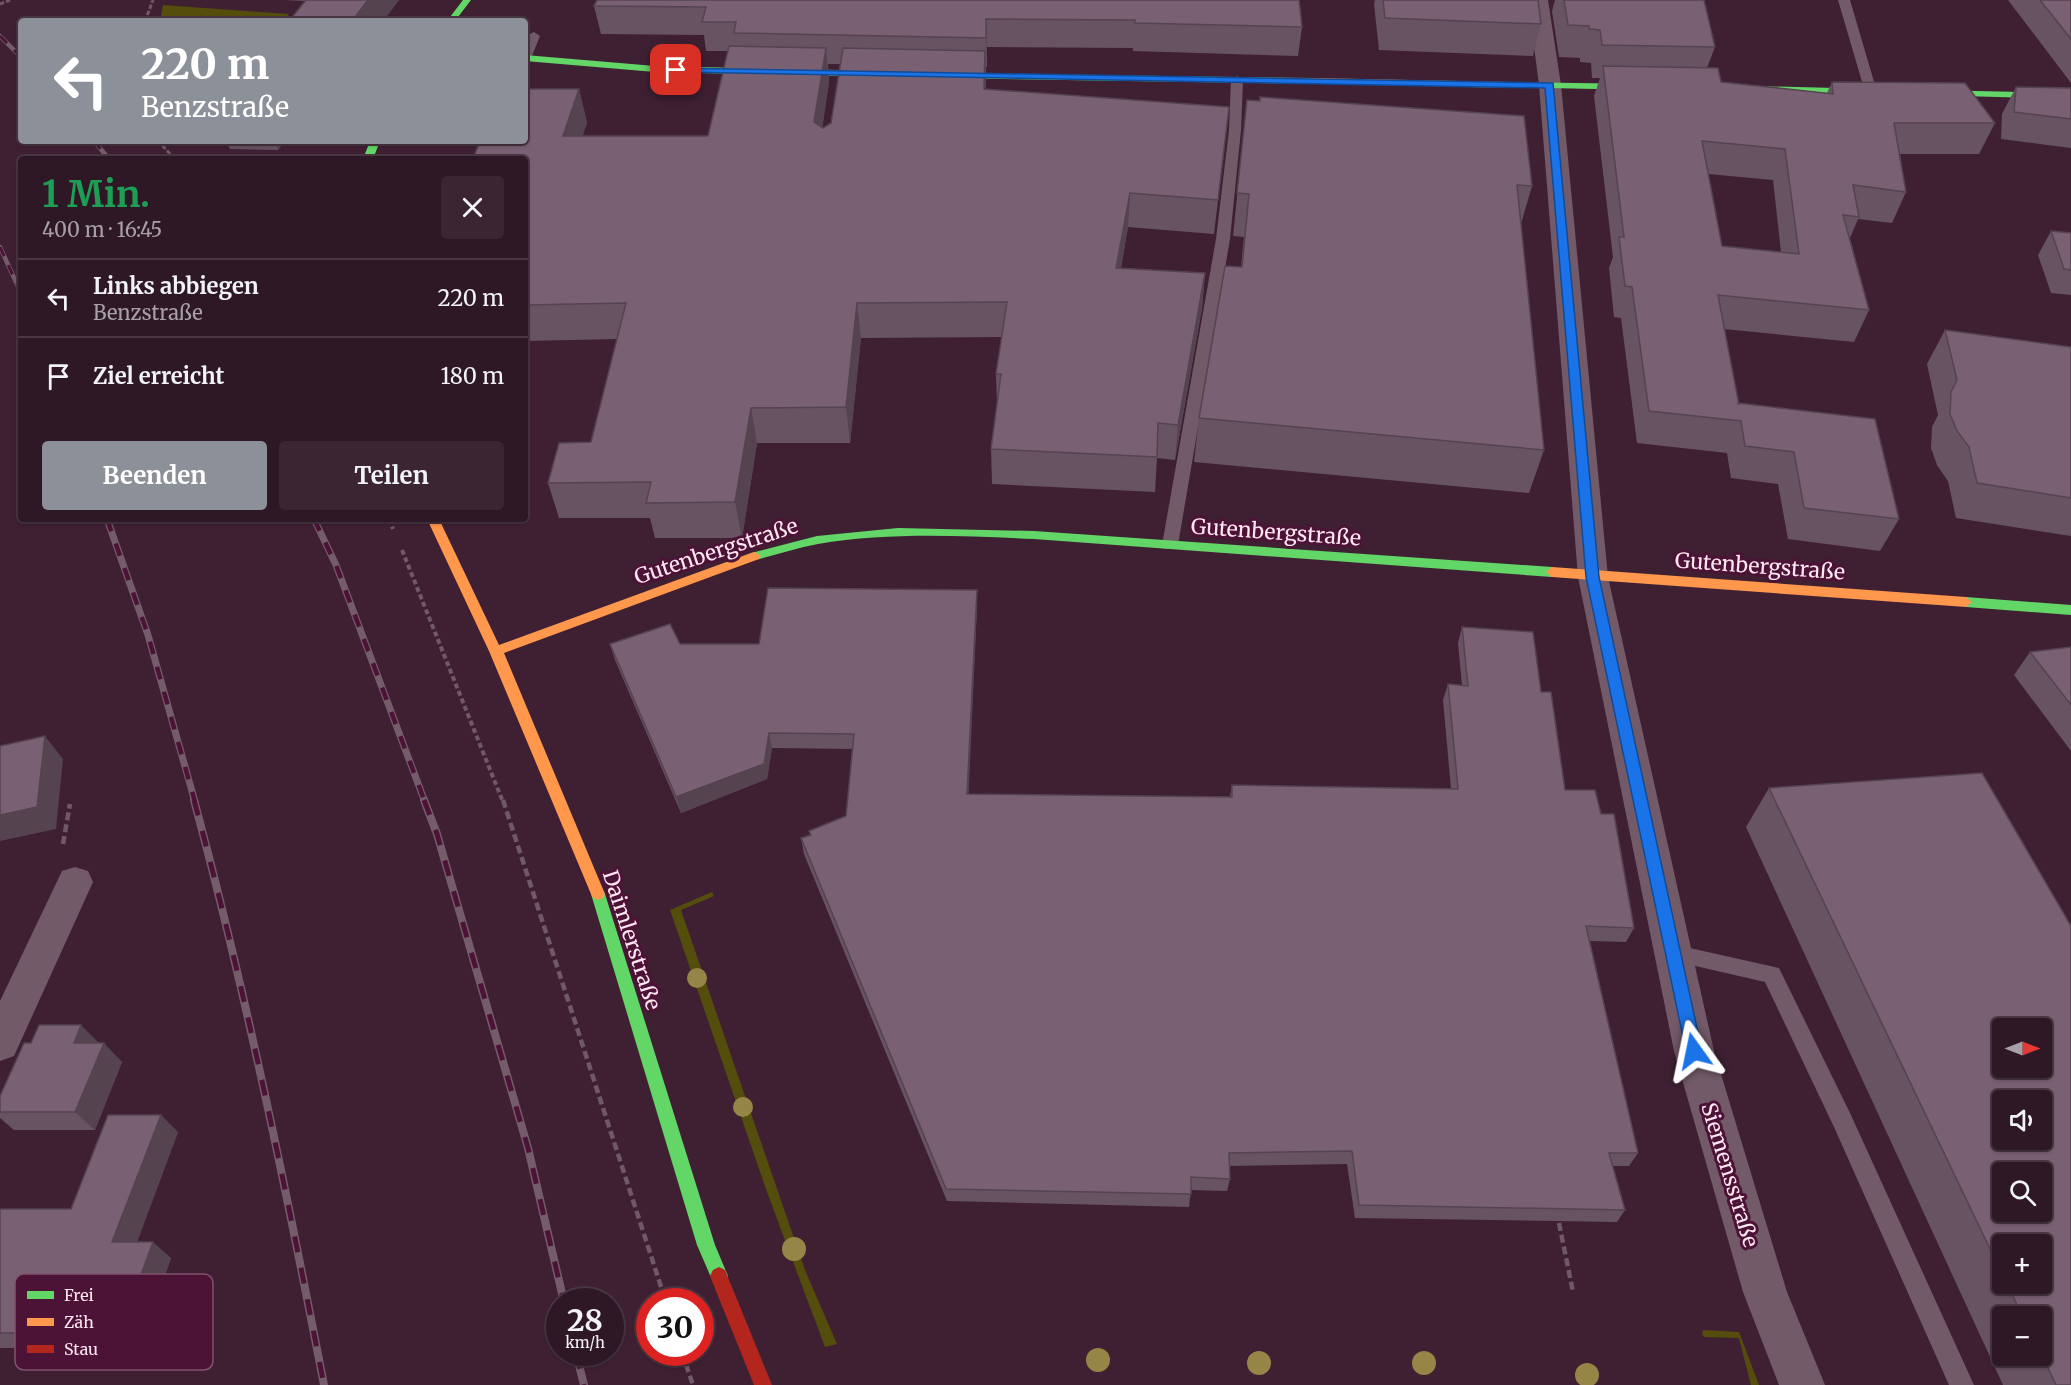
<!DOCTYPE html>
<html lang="de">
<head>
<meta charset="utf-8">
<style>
  :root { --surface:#2f1826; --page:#3b2532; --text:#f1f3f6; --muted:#a7a0a7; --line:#4a3743; --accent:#8c9099 }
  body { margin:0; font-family:Merriweather,serif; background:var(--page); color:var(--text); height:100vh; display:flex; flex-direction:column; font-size:22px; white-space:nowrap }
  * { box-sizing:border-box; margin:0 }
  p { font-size:20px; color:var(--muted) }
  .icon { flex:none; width:33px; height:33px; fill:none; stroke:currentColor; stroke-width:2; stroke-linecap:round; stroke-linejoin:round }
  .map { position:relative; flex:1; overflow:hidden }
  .drawer { position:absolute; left:18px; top:156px; width:510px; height:366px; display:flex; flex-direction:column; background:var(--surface); border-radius:6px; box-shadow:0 2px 4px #0004,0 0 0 2px var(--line) }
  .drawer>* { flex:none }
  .top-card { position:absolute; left:18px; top:18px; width:510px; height:126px; border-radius:6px; box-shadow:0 2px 4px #0004,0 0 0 2px var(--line); background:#8c9099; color:#fff; overflow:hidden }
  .needle { width:39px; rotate:90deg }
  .controls { position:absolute; left:1992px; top:1018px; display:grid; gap:12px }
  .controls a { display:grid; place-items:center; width:60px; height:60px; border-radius:6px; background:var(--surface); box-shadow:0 2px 4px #0004,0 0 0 2px var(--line); font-size:30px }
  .speed { position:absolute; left:546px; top:1288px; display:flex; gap:12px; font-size:30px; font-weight:700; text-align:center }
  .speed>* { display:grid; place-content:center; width:78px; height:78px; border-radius:50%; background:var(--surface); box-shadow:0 2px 4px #0004,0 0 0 2px var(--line); line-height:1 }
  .speed small { font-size:15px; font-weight:400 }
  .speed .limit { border:9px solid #d22; background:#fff; color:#111 }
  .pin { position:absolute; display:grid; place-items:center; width:51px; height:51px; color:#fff; margin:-26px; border-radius:12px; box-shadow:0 3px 9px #0006 }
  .me { position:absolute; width:66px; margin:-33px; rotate:348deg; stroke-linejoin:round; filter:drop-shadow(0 0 4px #0008) }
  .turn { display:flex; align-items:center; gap:21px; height:126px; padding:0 24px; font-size:27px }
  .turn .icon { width:78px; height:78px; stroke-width:2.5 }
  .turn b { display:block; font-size:42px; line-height:51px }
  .round { display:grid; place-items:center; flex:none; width:63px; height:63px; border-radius:6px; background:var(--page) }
  .head { display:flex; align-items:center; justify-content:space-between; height:102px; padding:0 24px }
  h1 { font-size:36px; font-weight:700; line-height:45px; color:#1e9e55 }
  .button { display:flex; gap:12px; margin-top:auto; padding:12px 24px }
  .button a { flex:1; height:69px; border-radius:6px; background:var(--accent); color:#fff; font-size:24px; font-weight:700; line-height:69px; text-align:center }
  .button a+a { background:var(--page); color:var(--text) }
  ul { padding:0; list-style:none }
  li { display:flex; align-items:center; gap:18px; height:78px; padding:0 24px; border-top:2px solid var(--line) }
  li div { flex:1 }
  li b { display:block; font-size:22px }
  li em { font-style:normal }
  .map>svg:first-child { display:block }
</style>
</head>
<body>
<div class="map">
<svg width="2071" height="1385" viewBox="0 0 2071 1385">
  <rect width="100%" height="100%" fill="#3f2033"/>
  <!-- green -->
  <path fill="#544d0c" d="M163,5l126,9 -5,7h-124z
    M712,892l2,4 -33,14 124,360 32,74 -12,3 -58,-155 -97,-282z
    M1703,1330l36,2 20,53h-8l-12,-47 -34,-1 -3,-2z"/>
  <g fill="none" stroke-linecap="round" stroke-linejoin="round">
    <!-- path-far2 -->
    <path stroke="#705966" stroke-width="3" stroke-dasharray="4.5 2" stroke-linecap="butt" d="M0,4l10,-4
      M145,21l8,-21
      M158,141l17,18"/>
    <!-- path-far1 -->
    <path stroke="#705966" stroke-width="4" stroke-dasharray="5 3" stroke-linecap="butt" d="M389,519l4,10
      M402,550l101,252"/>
    <!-- path -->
    <path stroke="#705966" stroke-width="4.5" stroke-dasharray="8 4" stroke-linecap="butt" d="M503,800l163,502
      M63,844l7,-40
      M1559,1223l14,69
      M682,1353l11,32"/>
    <!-- lane -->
    <path fill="#725a68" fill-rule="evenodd" d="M1838,0h12l27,92 -2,3h-8l-2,-3z
      M534,32l6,4 -9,22 -6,4v-18l5,-10z
      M1237,76l6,4 -2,50 -11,109 -52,306 -2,4h-12l-2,-4 54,-306 13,-109 2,-50z
      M1672,944l107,24 71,145 124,272h-25l-115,-258 -69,-145 -100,-23 -3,-6 3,-6z"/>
    <!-- street -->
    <path fill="#725a68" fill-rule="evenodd" d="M1528,0h20l13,85 47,492 106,474 73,241 38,93h-46l-36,-93 -69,-241 -96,-474 -39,-492z
      M75,867l13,4 5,11 -79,174 -14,5v-60l62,-130z"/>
    <!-- fast -->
    <path fill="#63d668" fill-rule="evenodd" d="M463,0h8l-16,21h-8z
      M525,55l130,11 229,5 5,3 -5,3 -229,-5 -130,-11z
      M939,73l374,5 5,3 -5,3 -371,-6 -5,-3z
      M1508,82l135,2 5,3 -5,3 -138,-3v-4z
      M1755,86l119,3 5,3 -5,3 -122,-4 -2,-2z
      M1929,90l142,3v6l-145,-4 -2,-2z
      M370,141h10l-7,18h-10z
      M898,528l136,3 518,36 6,5 -6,5 -518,-38c-72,-3 -145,-7 -216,5 -22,4 -42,11 -63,16l-6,-4 2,-3 66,-17z
      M1966,597l105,8v10l-105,-8 -6,-5z
      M598,888l5,2 2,4 110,351 13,31 -3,6 -6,3 -6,-3 -16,-37 -106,-351 2,-4z"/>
    <!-- slow -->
    <path fill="#ff974d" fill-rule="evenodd" d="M1313,78l195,4 5,3 -5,3 -198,-5v-4z
      M427,519h12l60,126 252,-92 4,-1 6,4 -2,3 -255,94 101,241 -2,4 -5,2 -5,-2 -2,-4 -102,-243z
      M1552,567l414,30 6,5 -6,5 -414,-30 -6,-5z"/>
    <!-- jam -->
    <path fill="#b3261e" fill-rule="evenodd" d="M719,1267l6,3 47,115h-18l-44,-109 3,-6z"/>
    <defs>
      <path id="rail-far2" d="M0,36l21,21
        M94,141l15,18
        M0,247l21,46"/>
      <path id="rail-far1" d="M107,519l41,116 47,167
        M314,519l22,46 89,237"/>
      <path id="rail" d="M194,800c52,193 92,389 130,585
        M424,800l13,34 91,314 36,154
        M576,1353l8,32"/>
    </defs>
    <!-- rail-far2 casing -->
    <use href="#rail-far2" stroke="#745c6a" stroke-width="4.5"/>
    <!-- rail-far1 casing -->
    <use href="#rail-far1" stroke="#745c6a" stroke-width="7"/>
    <!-- rail casing -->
    <use href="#rail" stroke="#745c6a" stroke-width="8"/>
    <!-- rail-far2 -->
    <use href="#rail-far2" stroke="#4c1336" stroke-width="3" stroke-dasharray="10" stroke-linecap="butt"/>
    <!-- rail-far1 -->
    <use href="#rail-far1" stroke="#4c1336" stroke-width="4.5" stroke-dasharray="13" stroke-linecap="butt"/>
    <!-- rail -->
    <use href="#rail" stroke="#4c1336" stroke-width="5" stroke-dasharray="16" stroke-linecap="butt"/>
  </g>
  <!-- trees -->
  <g fill="#958546">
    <circle cx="697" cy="978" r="10"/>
    <circle cx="743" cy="1107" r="10"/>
    <circle cx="794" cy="1249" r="12"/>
    <circle cx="1098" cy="1360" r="12"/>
    <circle cx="1259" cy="1363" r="12"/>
    <circle cx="1424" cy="1363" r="12"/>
    <circle cx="1587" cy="1375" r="12"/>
  </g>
  <!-- wall -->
  <path fill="#685363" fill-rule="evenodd" d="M284,0h115l-16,21h-94l16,-20z
    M1299,0l3,27 -4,29 -165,-5v-3l-146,-1v20h-1v22l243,18 -15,127 -86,-7 -7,41 84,5 -3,35 -27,152 -18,-2 -2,34 -163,-8 -1,-35 6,-47 -1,-28 6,-37 -141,1 -11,105h-93l-15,95h-87l-5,-20h-91l-11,-35 43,-41 26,-103 -92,2v-182l54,-70 8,34 -5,13h126l20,-85h-22l-2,-16 -103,-1 -7,-28zM828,64h12l-9,59 -8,5h-1l7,-46z
    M1375,0h163l3,24 -8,32 -154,-6 -5,-46z
    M1555,0h149l11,47 -8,21 14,14 106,11 5,-11 163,41 -16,31h-79l6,38 -14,31 -34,-4 -8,19 19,72 -15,32 -130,-13 14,74 161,116 -19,32 -92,-12 -10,-55 -47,-6 -4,-25 -90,-10 -16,-125 -7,-1 -5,-49 4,-11 -19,-161 6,-18h-8l-1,-15 -11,-1v-4l-21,-1 -7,-46zM1708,174l65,6 8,72 -59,-6z
    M2008,0h63v83z
    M2016,87l55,1v60l-70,-9 1,-25z
    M1247,100l285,86 -11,38 23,226 -15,43 -335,-31 5,-44 42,-151 3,-30 -11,-1z
    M226,141h59l-7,9 -48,-1z
    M2051,231l20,2v62l-20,-2 -13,-38z
    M1945,330l126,17v189l-115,-18 -8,-37 -11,-16 -6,-17 1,-21 6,-12 -11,-51z
    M977,590v16l-9,188 262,3 2,-12 219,4 -8,-89 5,-16 14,1 -4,-42 4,-16 79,65 24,98 36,24 33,114 -8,14 -36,-1 48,212 -9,13h-16l12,44 -8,12 -262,-4 -8,-54 -118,2 1,13 -3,12 -36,-1 -2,17 -242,-6 -143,-347 -3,-16 9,-3 -1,-4 37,-15 6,-67 -80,-1 -5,31 -86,34 -66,-153 -5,-16h149z
    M2071,647v104l-57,-76 16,-23z
    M1982,773l89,153v459h-68l-257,-558 23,-39zM2002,1029h40v39h-40zM2002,1101h40v39h-40zM2002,1173h40v39h-40zM2002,1245h40v39h-40zM2002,1317h40v39h-40z
    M98,1043l24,19 -27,68h-81l-14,-12v-22z
    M178,1132l-41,110 34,16 -31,89 -140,1v-139h71z"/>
  <!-- shaded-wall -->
  <path fill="#554350" d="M368,0h31l-16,21h-31z
    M986,19l1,28v20l-1,-29z
    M826,48l3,34 -11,75 -4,-35z
    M985,51l1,34 -1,38 -1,-34z
    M579,89l8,34 -16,48 -8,-35z
    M275,141h10l-7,9z
    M1130,193l-2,34 -13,76 1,-35z
    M1205,273l-3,35 -27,152 3,-35z
    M857,303l4,35 -11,105 -4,-36z
    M751,408l6,35 -15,95 -7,-36z
    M977,590v16l-9,203 -1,-15z
    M769,733l3,15 -5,31 -86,34 -5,-16z
    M45,736l18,23 -7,70 -56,12v-26z
    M81,1025l19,19 -26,-1z
    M104,1043l18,19 -27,68 -20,-18z
    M161,1115l17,17 -47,126 -19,-16z
    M153,1242l18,16 -31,89 -20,-15z"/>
  <!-- building -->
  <path fill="#796073" stroke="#554350" stroke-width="1.5" fill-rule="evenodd" d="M306,0h62l-16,21h-63z
    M597,0h702l3,27 -167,-4v-3l-149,-1v19l-252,-5 2,-11h-34l4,-15 -112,-1z
    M1383,0h155l3,24 -156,-6z
    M1564,0h140l11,47 -113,-2 -2,-15 -11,-1v-3l-21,-1z
    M2040,0h31v39z
    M729,46l97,2 -12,74 9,6 8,-5 12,-75 142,3 -1,38 245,18 -11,93 -88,-7 -14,75 89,5 -27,152 -20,-2 -1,34 -166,-8 10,-75h-5l11,-72 -150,1 -11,104 -95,1 -16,94 -89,1 5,-21 -103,1 11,-40 32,-1 35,-139 -101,2v-146h-52l7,-18h45v-52h54l-16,47h145z
    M1603,66l115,2 3,14 112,12 -1,-12 133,1 30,40h-101l12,69 -53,-7 6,32 -16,-2 26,95 -151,-15 21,110 -1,-2 137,16 24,100 -95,-11 -10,-56 -49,-6 -4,-25 -92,-10 -17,-124 -7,-1 -6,-49h5zM1702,141l83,8 14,105 -77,-8z
    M2016,87l55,1v31l-57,-7z
    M1260,97l264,19 8,70 -15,-1 27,265 -345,-32 26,-152 17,1 7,-73 -12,-1 10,-93 13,1z
    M2051,231l20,2v37l-7,-1z
    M1945,330l126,17v151l-94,-15 -8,-36 -12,-16 -7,-17 1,-22 6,-12z
    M768,588l209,2 -10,204 265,3v-12l226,4 -10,-105 20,2 -6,-59 71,5 8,60h10l14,98h30l6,24h13l20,114 -48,-2 52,227h-29l16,57 -266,-5 -7,-54 -123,2 1,26 -39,-2v17l-245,-5 -145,-351 10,-3 -2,-4 37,-15 8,-82 -85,-1 -5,31 -88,33 -66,-153 60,-20 10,20h79z
    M2071,647v58l-41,-53z
    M45,736l-8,71 -37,8v-69z
    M1982,773l89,153v459h-15l-14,-30v-38h-19l-16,-33h35v-39h-40v29l-233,-486zM2002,1029h40v39h-40zM2002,1101h40v39h-40zM2002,1173h40v39h-40z
    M39,1025h42l-7,18h30l-29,69h-75v-16l24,-53h7z
    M108,1115h53l-49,127h41l-33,90 -120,1v-124h71z"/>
  <!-- route -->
  <path fill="#1a73e8" stroke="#114b97" stroke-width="1.5" d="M673,68l880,15 46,494 103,474 -3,6 -5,2 -6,-2 -2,-6 -100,-474 -41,-489 -869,-16 -5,-2z"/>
  <g text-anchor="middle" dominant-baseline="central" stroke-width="6" stroke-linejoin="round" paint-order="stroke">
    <!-- street labels -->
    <g font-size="21" fill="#fee7f2" stroke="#4c1336">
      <text transform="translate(1276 532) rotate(4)">Gutenbergstraße</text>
      <text transform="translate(716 551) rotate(-18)">Gutenbergstraße</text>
      <text transform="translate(1760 566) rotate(4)">Gutenbergstraße</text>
      <text transform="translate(632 940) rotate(72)">Daimlerstraße</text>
      <text transform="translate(1730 1175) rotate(73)">Siemensstraße</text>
    </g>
  </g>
  <!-- legend -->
  <rect x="15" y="1274" width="198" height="96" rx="9" fill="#4c1336" stroke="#81536e" stroke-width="1.5"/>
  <rect x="27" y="1291" width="27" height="8" fill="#63d668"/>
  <rect x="27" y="1318" width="27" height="8" fill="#ff974d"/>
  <rect x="27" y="1345" width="27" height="8" fill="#b3261e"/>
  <g font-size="16" fill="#fee7f2">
    <text x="64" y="1301">Frei</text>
    <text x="64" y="1328">Zäh</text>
    <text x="64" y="1355">Stau</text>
  </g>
</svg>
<div class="controls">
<a><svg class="needle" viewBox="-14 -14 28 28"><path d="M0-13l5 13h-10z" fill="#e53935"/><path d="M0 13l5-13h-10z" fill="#a7a0a7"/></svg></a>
<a><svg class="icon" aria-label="sound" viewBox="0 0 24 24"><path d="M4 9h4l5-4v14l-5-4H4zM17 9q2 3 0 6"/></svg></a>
<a><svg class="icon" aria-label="search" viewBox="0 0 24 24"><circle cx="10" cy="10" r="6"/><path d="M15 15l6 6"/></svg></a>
<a>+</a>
<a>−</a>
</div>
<div class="speed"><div>28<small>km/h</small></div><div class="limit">30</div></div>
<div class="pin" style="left:676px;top:70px;background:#d93025"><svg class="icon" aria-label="arrive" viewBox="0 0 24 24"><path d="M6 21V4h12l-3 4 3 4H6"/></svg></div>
<svg class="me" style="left:1694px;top:1051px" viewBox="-20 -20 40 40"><path d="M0-17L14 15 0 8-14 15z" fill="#1a73e8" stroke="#fff" stroke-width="4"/></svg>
<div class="top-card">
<div class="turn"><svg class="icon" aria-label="left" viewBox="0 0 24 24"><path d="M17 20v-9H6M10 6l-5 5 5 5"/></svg><div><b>220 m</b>Benzstraße</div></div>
</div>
<section class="drawer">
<div class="head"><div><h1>1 Min.</h1><p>400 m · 16:45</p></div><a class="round"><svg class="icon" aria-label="close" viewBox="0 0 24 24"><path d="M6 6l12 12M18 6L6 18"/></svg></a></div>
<ul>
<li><svg class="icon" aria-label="left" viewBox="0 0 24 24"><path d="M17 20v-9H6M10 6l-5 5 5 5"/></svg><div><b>Links abbiegen</b><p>Benzstraße</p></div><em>220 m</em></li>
<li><svg class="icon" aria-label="arrive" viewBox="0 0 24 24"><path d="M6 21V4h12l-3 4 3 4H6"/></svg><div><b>Ziel erreicht</b></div><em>180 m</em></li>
</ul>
<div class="button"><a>Beenden</a><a>Teilen</a></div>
</section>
</div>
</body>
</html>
